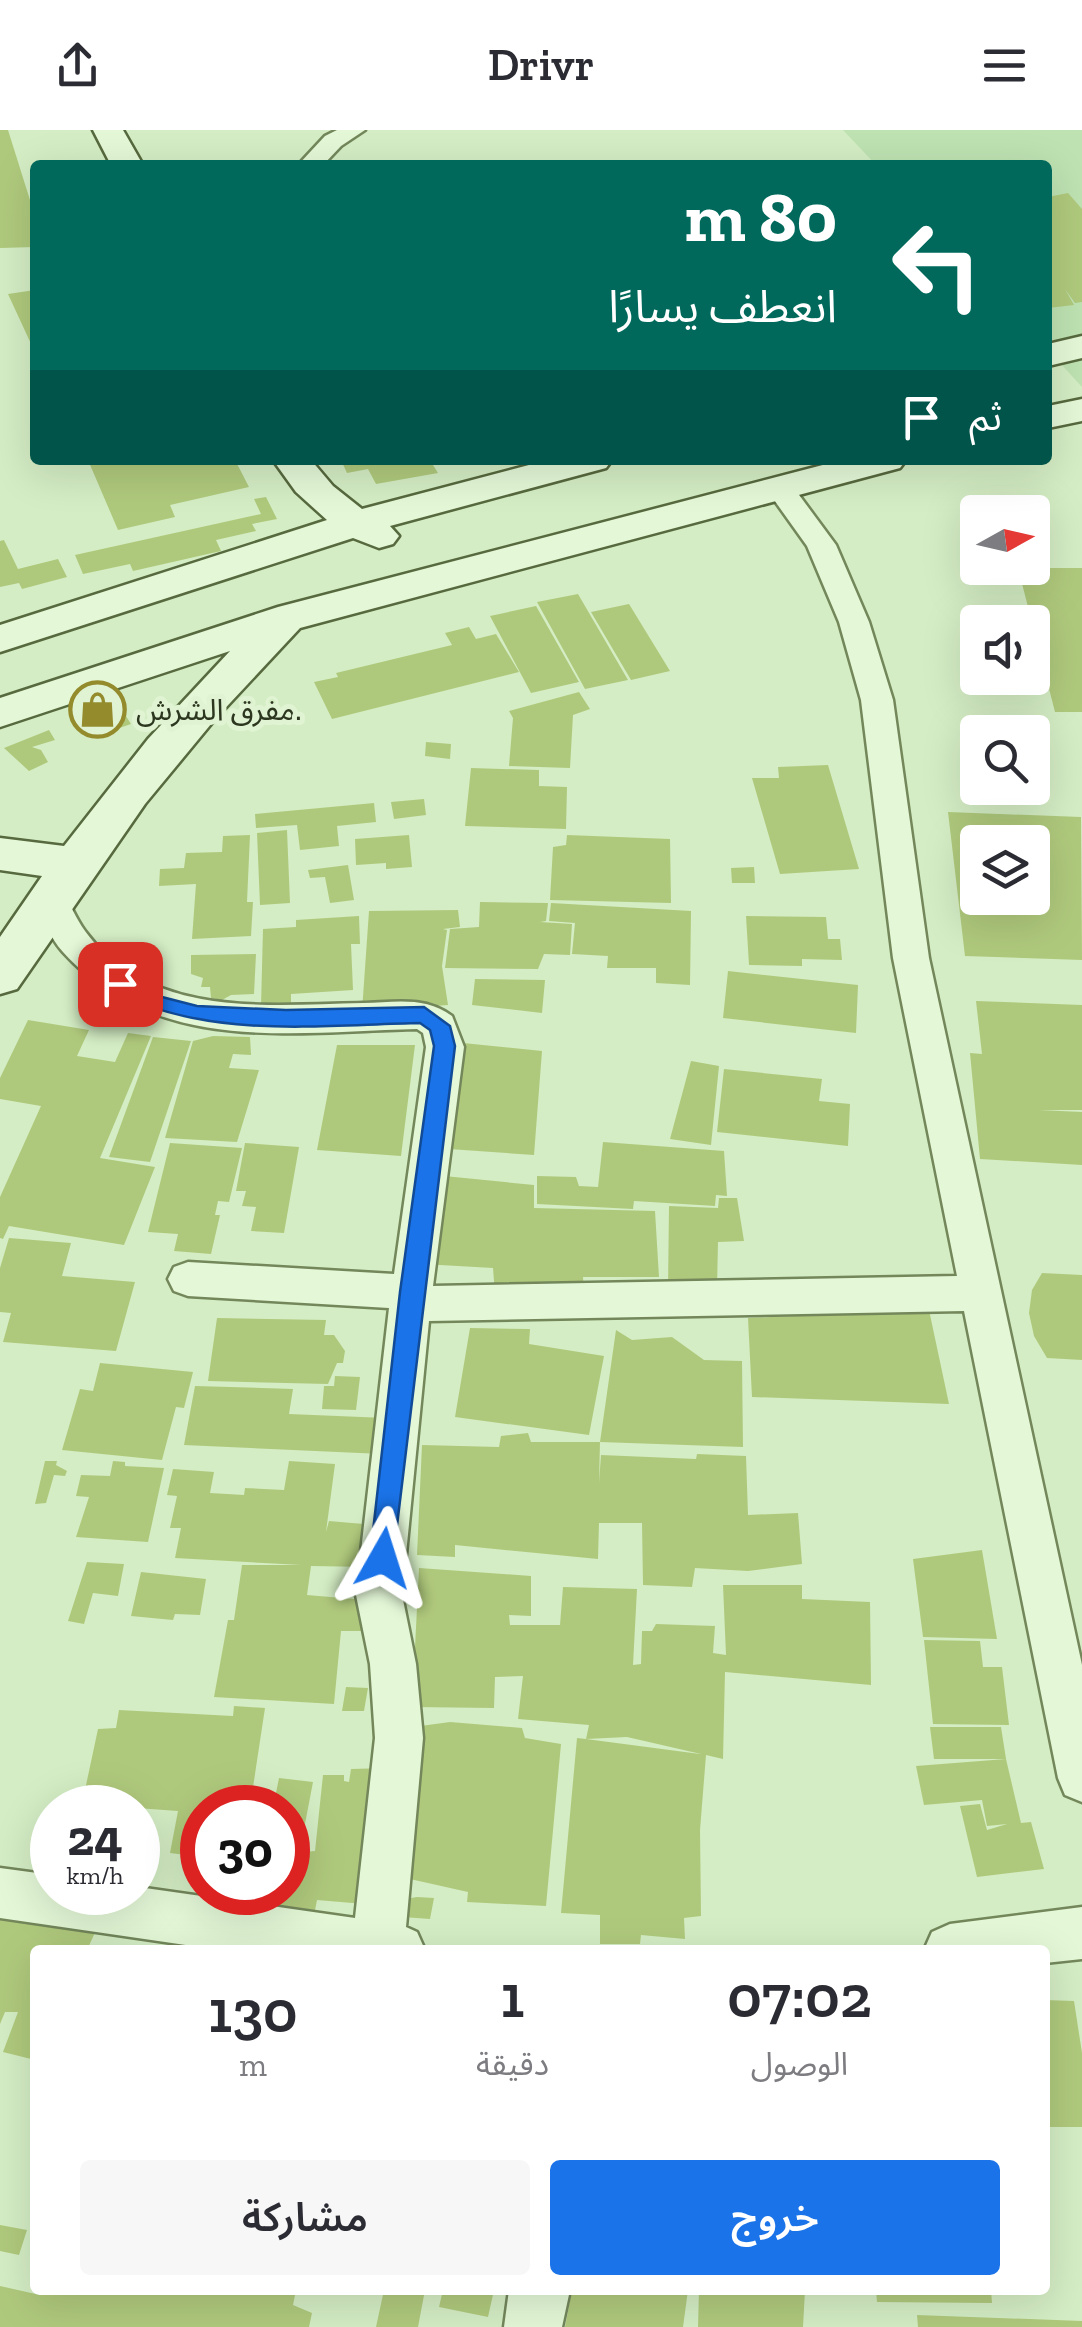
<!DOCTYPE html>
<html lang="ar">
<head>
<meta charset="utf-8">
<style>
  :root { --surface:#fff; --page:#f7f7f7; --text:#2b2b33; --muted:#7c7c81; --accent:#1a73e8 }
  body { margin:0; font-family:"Zilla Slab","Noto Sans Arabic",serif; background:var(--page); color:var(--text); direction:rtl; height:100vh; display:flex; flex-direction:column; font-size:38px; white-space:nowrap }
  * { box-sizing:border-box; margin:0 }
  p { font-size:32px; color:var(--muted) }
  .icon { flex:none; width:55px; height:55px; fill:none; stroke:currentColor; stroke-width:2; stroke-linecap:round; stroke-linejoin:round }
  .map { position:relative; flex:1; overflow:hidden; direction:ltr }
  .sheet { position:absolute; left:30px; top:1815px; width:1020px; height:350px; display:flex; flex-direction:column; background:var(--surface); border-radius:10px; box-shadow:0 10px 40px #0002; direction:rtl }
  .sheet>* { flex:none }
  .top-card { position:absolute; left:30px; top:30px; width:1022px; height:305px; border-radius:10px; box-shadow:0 10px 40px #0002; direction:rtl; background:#00695c; color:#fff; overflow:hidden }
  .needle { width:65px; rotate:82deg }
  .fabs { position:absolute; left:960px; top:365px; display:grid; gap:20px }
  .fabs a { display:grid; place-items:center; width:90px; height:90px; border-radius:10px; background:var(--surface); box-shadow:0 10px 40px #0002; font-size:50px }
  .speed { position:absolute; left:30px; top:1655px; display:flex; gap:20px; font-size:50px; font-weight:700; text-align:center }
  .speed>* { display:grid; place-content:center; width:130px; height:130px; border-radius:50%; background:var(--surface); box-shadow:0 10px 40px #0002; line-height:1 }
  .speed small { font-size:25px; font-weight:400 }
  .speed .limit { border:15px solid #d22; background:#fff; color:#111 }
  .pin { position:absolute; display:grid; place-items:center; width:85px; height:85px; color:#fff; margin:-42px; border-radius:20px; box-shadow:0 5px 15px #0006 }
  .me { position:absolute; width:110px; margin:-55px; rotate:6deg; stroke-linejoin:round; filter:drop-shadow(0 0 8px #0008) }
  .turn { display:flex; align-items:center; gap:35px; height:210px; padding:0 50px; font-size:45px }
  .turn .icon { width:130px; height:130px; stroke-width:2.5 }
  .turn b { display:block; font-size:70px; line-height:85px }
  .then { display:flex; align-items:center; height:95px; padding:0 50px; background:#0003; gap:20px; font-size:38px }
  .eta { display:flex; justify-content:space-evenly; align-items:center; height:170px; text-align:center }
  .eta b { font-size:60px; font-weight:600; line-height:70px }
  .primary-button { display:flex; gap:20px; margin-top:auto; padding:20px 50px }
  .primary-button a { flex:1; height:115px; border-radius:10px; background:var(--accent); color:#fff; font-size:40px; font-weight:600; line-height:115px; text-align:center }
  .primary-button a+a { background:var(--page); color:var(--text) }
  header { display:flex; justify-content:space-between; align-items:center; height:130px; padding:0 50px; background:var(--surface); font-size:45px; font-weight:600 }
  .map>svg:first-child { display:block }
</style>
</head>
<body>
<header><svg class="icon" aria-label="menu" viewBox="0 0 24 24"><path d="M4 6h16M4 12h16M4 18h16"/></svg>Drivr<svg class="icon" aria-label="share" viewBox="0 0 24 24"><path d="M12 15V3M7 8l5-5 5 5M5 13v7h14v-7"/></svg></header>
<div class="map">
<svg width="1082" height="2197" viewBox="0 0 1082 2197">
  <rect width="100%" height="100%" fill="#d4edc4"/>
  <!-- farmland -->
  <path fill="#bee2b2" d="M843,0h239v257l-34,-37v-185h-172z"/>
  <!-- building -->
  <path fill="#afc97c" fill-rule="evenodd" d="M0,0h8l27,86v31l-35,1z
    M1068,63l14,16v93l-7,1 -10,-14 9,16 -26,3v-111z
    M35,160v56h-3l-24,-52z
    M88,330h147l14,27 -79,18 5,12 -57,13z
    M341,330h110v2l-18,3 5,8 -62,11 -8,-15 -21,4z
    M266,367l11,22 -25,5 4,7 -40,9 5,11 -88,20 -3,-7 -47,10 -8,-19 186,-41 -7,-15z
    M4,410l14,29 40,-10 9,18 -45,12 -3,-6 -19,4v-46z
    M1018,438h64v144h-27z
    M578,464l50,86 -43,9 -48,-87z
    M629,474l41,67 -39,9 -40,-68z
    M536,476l43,76 -48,11 -41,-77z
    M469,497l7,12 20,-5 23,38 -187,47 -18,-37 24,-5 -2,-4 116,-28 -7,-12z
    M579,562l11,17 -17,6 -3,53 -61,-2 4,-48 -4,-7z
    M124,583l7,11 -32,11 -8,-10z
    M49,600l6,10 -23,7 9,3 7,12 -19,9 -25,-23z
    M426,612l25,2 -1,15 -25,-3z
    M828,635l31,104 -79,5 -28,-96h27l-1,-11z
    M471,638l68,2v16l28,1 -1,42 -101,-3z
    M424,669l2,16 -32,4 -3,-17z
    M374,673l2,19 -39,4 2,20 -39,4 -3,-25 -41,3 -1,-14z
    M948,682l133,5 1,143 -117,-4zM978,712h54v56h-54z
    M287,700l3,73 -30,2 -3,-72z
    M250,705l-3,67h6l-2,34 -59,3 4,-55 -37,2 1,-17 24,-1 2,-15 36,-1 1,-16z
    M409,705l3,32 -26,2v-6l-30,2 -1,-26z
    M567,705l103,4 1,64 -121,-3 3,-53 13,-2z
    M348,735l6,35 -24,3 -5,-26 -15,1 -2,-8z
    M754,737l1,16h-23l-1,-15z
    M480,772l68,1 -2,18 -6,1 32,2 -2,31 -26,-1 -6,15 -93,-1 5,-39 29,-2z
    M551,773l140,8 -1,74 -34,-2v-15h-49l1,-12 -36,-2 3,-31 -26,-2z
    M458,780l2,17 -17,2 4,1 -5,36 6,39 -86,6 7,-100z
    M359,786l1,28h-9l2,46 -62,4v11l-30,1 2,-77 33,-2v-7z
    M746,786l80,1 2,22h12l2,21 -40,-1v7l-53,-1z
    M256,824l-2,40 -23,1 -9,5 -11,-2 -1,-11h-9l2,-9 -12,-4v-19z
    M728,841l130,14 -2,48 -133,-15z
    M475,849l70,1 -3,33 -70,-8z
    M976,871l106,4v105h-43l43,2v53l-102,-6 -10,-106 12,1z
    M28,890l61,10 -12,26 38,6 13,-29 23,3 -51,122 55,9 -31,78 -115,-19 -6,13 -3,-1v-41l41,-91 -41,-7v-21z
    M213,906l37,1 1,18 -18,-1 -4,14 30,2 -22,72 -72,-4 28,-97z
    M153,907l38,4 -41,121 -41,-5z
    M463,913l79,8 -8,104 -85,-6z
    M337,915h78l-14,111 -84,-6z
    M691,931l28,5 -8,79 -41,-6z
    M724,939l98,10 -3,22 31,3 -2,42 -131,-14z
    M603,1012l121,9 3,45 -11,-1 -1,11 -81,-5 -1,8 -96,-5v-28l39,1 3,9 19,1z
    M170,1013l72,5 -13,54 -11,-1 -3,14h5l-9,39 -37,-3 4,-17 -30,-2z
    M245,1013l54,4 -15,86 -33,-2 5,-24 -14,-1 4,-15h-10z
    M434,1045l100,10v23l121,3 4,66h-76l1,14 -89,3 -2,-26 -71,-4z
    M719,1068h18l7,43 -26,1 -1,46 -49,2 1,-84 49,2z
    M9,1108l62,5 -9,33 73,6 -19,69 -113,-9 8,-29 -11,-1v-44z
    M1042,1143l40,2v85l-35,-2 -13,-22 -5,-23 3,-23z
    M929,1180l20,94 -197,-7 -4,-79z
    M217,1188l109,2 -2,15h10l11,16 -2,12h-6l-9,21 -120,-3z
    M470,1198l60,1 -1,15 75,12 -15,79 -134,-18z
    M616,1200l16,10 40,-3 32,23 38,1 1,86 -143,-5z
    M100,1233l93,9 -9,36 -8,-1 -14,53 -100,-10 18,-61 13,2z
    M335,1246l25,1 -4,33 -34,-1 2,-23h10z
    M195,1256l98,3 -4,25 97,4 -4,36 -198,-9z
    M528,1303l3,9h69l-1,41 2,-28 95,4 1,-5 49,2 2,59 50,-2 4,51 -54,7 -53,-3 -3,19 -49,-2 -1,-62h-43l-1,36 -143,-14v12l-38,-2 5,-110 77,2 2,-11z
    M45,1331h12l-1,4 11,6 -2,5 -11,-1 -8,28 -11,1z
    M113,1331l12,1v4l39,2 -16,74 -72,-5 13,-40 -13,-1 5,-21 29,1z
    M289,1331l46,3 -9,68 3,-11 46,4 -6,42 -58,-1 -4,29 59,5 -5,31h-20l-7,73 -120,-7 14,-77h6l8,-55h59l-126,-7 6,-30h-11l7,-32 -10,-1 6,-26 41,3 -4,21 34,2 1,-7 39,2z
    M982,1420l15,89 -74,-2 -10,-78z
    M87,1432l37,2 -6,32 -25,-3 -9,31 -16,-3z
    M419,1438l112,8v40l-22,-1 1,10h50l3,-38 74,2 -4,76 8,-1 1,-33h10l4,-7 59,2 -2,27 13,2 -3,-70h79v14l68,3 1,83 -146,-13 -2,87 -17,-4 -6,75 1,86 -17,2 1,21 -44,-4 -1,9h-40v-29l-39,-2 16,-175 9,1 3,-14 -71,-6 5,-43 -28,1 -1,31 -82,-1zM627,1607l74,17h-1l-114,-15z
    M141,1442l65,7 -6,36 -25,-1 -2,6 -42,-4z
    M924,1510l56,1 3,26h19l7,58 -76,-1z
    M346,1557l22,1 -4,23h-22z
    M234,1576l31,2 -15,99 -34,-3v4h-14v49l-32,-4 8,-42 -96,-7 16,-75 18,-1 3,-18 114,6z
    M450,1592l72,6 3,10 36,6 -15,162 -79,-4 1,-10 -58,-13 3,-152z
    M930,1597h71l5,32h-72z
    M1006,1629l15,64 10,-1 13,47 -67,8 -17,-71 20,-2 7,26 20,-6 -20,2 -5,-26 -58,5 -8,-39z
    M388,1638l-12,137 -59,-5 -2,10 -99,-8 2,-10h70v-30l13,1 2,-11 12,-1 8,-76h21v6l5,1 2,-13z
    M279,1648l34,4 -9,47 -16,-1v-20h-15z
    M417,1767l17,1 -4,21 -27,-2 2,-18z
    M0,1787l98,9 -11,24h-52v110l-32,-8 15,-40h-13l-5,12z
    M1045,1870l29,1 8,52v74h-37z
    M0,2095l27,5 -8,25 -19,-4z
    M0,2156l40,9 2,-5h254l-3,15 19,8 -3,14h-309z
    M384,2160h41l-7,37h-42z
    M443,2160h51l-6,27 -49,-10z
    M572,2160h116l-5,37h-118z
    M699,2160h106l-2,37h-105z
    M876,2160h115l1,13 -115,-1z
    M917,2185l165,6v6h-164z"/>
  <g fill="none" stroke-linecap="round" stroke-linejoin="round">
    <defs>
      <path id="street" d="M337,0h28l-24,16 -18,19h-25l27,-29z
        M781,352l10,2 45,61 33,77 24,78 36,258 153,707v137l-17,-7 -7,-17 -94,-467 -535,10 -27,274 14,69 7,74 -17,189 11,5 8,18h-205l-220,-32v-50l52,7v17h86v-5l217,31 20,-180 -5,-74 -14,-69 33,-287 -201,-12 -14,-5 -6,-12 6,-12 14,-5 206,12 32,-227 -3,-14 -6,-4c-126,3 -261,26 -354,-77 -13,-14 -21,-36 -30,-53l5,-9 12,-3 12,3c8,13 14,29 23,41 65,88 182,74 278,72 33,-1 62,-7 89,13l12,31 -31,239 524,-10 -64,-318 -32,-258 -22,-78 -32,-76 -40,-56 4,-6z
        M1082,1777v52l-37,4v-13h-121l8,-18 18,-8z
        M509,2160h61l-8,37h-58z"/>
      <path id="secondary" d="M93,0h30l20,35h-32z
        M1082,206v22l-34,8v-22z
        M1082,269v22l-34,7v-22z
        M273,330h38l22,26 29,23 186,-49h64l-6,8 -216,58 9,10 -6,8 -14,4 -26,-10 -353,114v-27l327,-105 -31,-28z
        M842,330h64l-6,8 -600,160 -84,90 -71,86 -128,185 -17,5v-57l42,-61 -42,-6v-32l64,8 84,-107 82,-88 -230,76v-29l278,-91z"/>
    </defs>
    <!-- street casing -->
    <use href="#street" stroke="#73875b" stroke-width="5"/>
    <!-- secondary casing -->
    <use href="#secondary" stroke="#57693e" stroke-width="5"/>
    <!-- street -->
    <use href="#street" fill="#e4f8d7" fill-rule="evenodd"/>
    <!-- secondary -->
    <use href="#secondary" fill="#e4f8d7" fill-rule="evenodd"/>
  </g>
  <!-- route -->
  <path fill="#1a73e8" stroke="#114b97" stroke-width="2.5" d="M120,847l42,20 35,9 89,4 138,-3 26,19 5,20 -63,521 -9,3 -9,-3 -4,-9 30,-266 34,-246 -4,-16 -10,-7c-104,2 -213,17 -308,-33l-3,-6z"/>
  <!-- icons -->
  <defs>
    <symbol id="shop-ring" viewBox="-11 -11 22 22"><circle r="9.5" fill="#e0f4d4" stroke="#948b2d" stroke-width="1.5"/><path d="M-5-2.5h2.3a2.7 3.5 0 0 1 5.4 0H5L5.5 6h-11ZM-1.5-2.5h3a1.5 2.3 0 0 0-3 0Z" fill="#948b2d"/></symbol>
  </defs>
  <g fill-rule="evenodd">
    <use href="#shop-ring" x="66" y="548" width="63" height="63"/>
  </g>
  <g text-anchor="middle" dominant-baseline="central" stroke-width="10" stroke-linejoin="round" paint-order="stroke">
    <!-- far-poi labels -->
    <g font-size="30" fill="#2d371f" stroke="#e0f4d4" text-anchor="start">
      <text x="136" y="580">مفرق الشرش.</text>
    </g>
  </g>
</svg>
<div class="fabs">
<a><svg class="needle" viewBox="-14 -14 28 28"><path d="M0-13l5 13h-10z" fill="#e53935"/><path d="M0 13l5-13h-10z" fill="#7c7c81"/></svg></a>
<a><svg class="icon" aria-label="sound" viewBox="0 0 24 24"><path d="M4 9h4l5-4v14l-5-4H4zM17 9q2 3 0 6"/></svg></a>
<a><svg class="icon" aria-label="search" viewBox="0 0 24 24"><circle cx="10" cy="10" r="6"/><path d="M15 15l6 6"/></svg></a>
<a><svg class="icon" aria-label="layers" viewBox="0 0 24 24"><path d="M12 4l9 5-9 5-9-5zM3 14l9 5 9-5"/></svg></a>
</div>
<div class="speed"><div>24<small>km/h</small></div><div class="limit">30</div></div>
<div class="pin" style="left:120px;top:854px;background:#d93025"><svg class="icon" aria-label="arrive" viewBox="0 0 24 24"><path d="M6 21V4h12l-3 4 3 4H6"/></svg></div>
<svg class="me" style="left:383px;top:1428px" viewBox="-20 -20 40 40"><path d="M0-17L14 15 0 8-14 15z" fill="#1a73e8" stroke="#fff" stroke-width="4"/></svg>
<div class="top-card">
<div class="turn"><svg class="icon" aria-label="left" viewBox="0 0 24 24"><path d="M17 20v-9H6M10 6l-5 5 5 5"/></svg><div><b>80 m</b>انعطف يسارًا</div></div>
<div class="then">ثم<svg class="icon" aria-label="arrive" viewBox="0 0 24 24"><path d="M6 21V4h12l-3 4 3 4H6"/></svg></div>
</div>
<section class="sheet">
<div class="eta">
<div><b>07:02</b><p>الوصول</p></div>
<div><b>1</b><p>دقيقة</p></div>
<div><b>130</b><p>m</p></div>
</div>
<div class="primary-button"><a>خروج</a><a>مشاركة</a></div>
</section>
</div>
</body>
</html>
